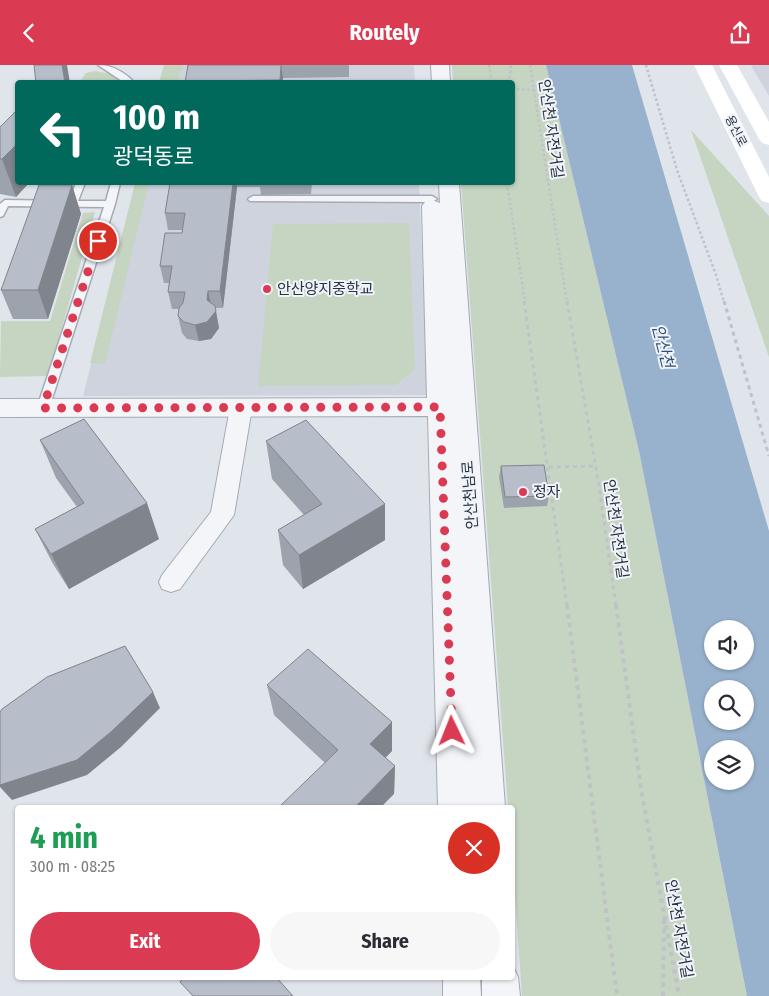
<!DOCTYPE html>
<html lang="en">
<head>
<meta charset="utf-8">
<style>
  :root { --surface:#fff; --page:#f7f7f7; --text:#2b2b33; --muted:#7c7c81; --accent:#da3b53 }
  body { margin:0; font-family:"Fira Sans Condensed","Noto Sans KR",sans-serif; background:var(--page); color:var(--text); height:100vh; display:flex; flex-direction:column; font-size:19px; white-space:nowrap }
  * { box-sizing:border-box; margin:0 }
  p { font-size:16px; color:var(--muted) }
  .icon { flex:none; width:28px; height:28px; fill:none; stroke:currentColor; stroke-width:2; stroke-linecap:round; stroke-linejoin:round }
  .map { position:relative; flex:1; overflow:hidden }
  .panel { position:absolute; left:15px; top:740px; width:500px; height:175px; display:flex; flex-direction:column; background:var(--surface); border-radius:5px; box-shadow:0 1px 4px #0004 }
  .panel>* { flex:none }
  .guide { position:absolute; left:15px; top:15px; width:500px; height:105px; border-radius:5px; box-shadow:0 1px 4px #0004; background:#00695c; color:#fff; overflow:hidden }
  .buttons { position:absolute; left:704px; top:555px; display:grid; gap:10px }
  .buttons a { display:grid; place-items:center; width:50px; height:50px; border-radius:50%; background:var(--surface); box-shadow:0 1px 4px #0004; font-size:25px }
  .pin { position:absolute; display:grid; place-items:center; width:42px; height:42px; color:#fff; margin:-21px; border:2px solid #fff; border-radius:50%; box-shadow:0 1px 5px #0007 }
  .me { position:absolute; width:55px; margin:-28px; rotate:358deg; stroke-linejoin:round; filter:drop-shadow(0 0 4px #0008) }
  .turn { display:flex; align-items:center; gap:18px; height:105px; padding:0 15px; font-size:22px }
  .turn .icon { width:65px; height:65px; stroke-width:2.5 }
  .turn b { display:block; font-size:35px; line-height:42px }
  .round { display:grid; place-items:center; flex:none; width:52px; height:52px; border-radius:26px; background:var(--page) }
  .summary { display:flex; align-items:center; justify-content:space-between; height:85px; padding:0 15px }
  h1 { font-size:30px; font-weight:700; line-height:38px; color:#1e9e55 }
  .action { display:flex; gap:10px; margin-top:auto; padding:10px 15px }
  .action a { flex:1; height:58px; border-radius:30px; background:var(--accent); color:#fff; font-size:20px; font-weight:700; line-height:58px; text-align:center }
  .action a+a { background:var(--page); color:var(--text) }
  header { display:flex; justify-content:space-between; align-items:center; height:65px; padding:0 15px; background:var(--accent); color:#fff; font-size:22px; font-weight:700 }
  .map>svg:first-child { display:block }
</style>
</head>
<body>
<header><svg class="icon" aria-label="back" viewBox="0 0 24 24"><path d="M15 5l-7 7 7 7"/></svg>Routely<svg class="icon" aria-label="share" viewBox="0 0 24 24"><path d="M12 15V3M7 8l5-5 5 5M5 13v7h14v-7"/></svg></header>
<div class="map">
<svg width="769" height="931" viewBox="0 0 769 931">
  <rect width="100%" height="100%" fill="#e0e4eb"/>
  <!-- built -->
  <path fill="#ced3dd" d="M165,0h249l1,17 -254,1z
    M751,0h18v31z
    M137,118h282l9,212 -345,1z"/>
  <!-- green -->
  <path fill="#c6d5c1" d="M164,0h18l-4,17h-19z
    M452,0h94l93,386 108,545h-225l-9,-127 -1,-62h-4l-47,-624h51v-100l-59,-1z
    M95,6l17,3 6,4 1,4h-37l-1,-2 5,-7z
    M691,65l78,86v141z
    M135,118h14l-44,181 -15,-1z
    M95,147l-47,164 -48,1 1,-56h49l33,-108z
    M409,158l6,146 -19,16 -138,1 15,-162z"/>
  <!-- water -->
  <path fill="#98b2ce" fill-rule="evenodd" d="M546,0h86l137,466v465h-22l-108,-545zM712,564h33v32h-33zM712,624h33v32h-33zM712,684h33v32h-33z"/>
  <g fill="none" stroke-linecap="round" stroke-linejoin="round">
    <defs>
      <path id="service" d="M98,0c15,0 26,7 37,18h-10z
        M76,118h9l-7,18h28l5,-18h9l-5,21 -66,204 -6,4 -6,-4 67,-201 -96,-1 -5,10 -3,1v-13l5,-4 64,1z
        M253,131h179l5,3 -5,3 -182,-1 -2,-2z"/>
      <path id="minor" d="M241,335l8,2 3,6 -18,107 -54,74 -9,3 -9,-3 -3,-7 3,-7 49,-63 19,-104 3,-6z"/>
      <path id="tertiary" d="M431,0h18l1,18h-18z
        M439,118h20l46,624h-33l-7,-139 7,139h-34l-10,-391 -428,1v-18l427,-1 -5,-192 3,-4 7,-2 8,3z
        M512,899l6,13 2,19h-38v-19h30z
        M443,912h37l1,19h-38z"/>
    </defs>
    <!-- service casing -->
    <use href="#service" stroke="#a5abb6" stroke-width="3"/>
    <!-- minor casing -->
    <use href="#minor" stroke="#a5abb6" stroke-width="2"/>
    <!-- tertiary casing -->
    <use href="#tertiary" stroke="#a5abb6" stroke-width="2"/>
    <!-- path-far2 -->
    <path stroke="#bfc2c9" stroke-width="2.5" stroke-dasharray="2.5 2.5" stroke-linecap="butt" d="M489,0l3,18
      M530,0l37,237
      M646,0l31,105 39,105 8,27
      M509,18l2,-18
      M512,24l23,1
      M507,118l18,119"/>
    <!-- path-far1 -->
    <path stroke="#bfc2c9" stroke-width="3" stroke-dasharray="4 4" stroke-linecap="butt" d="M524,236l43,305
      M567,236l32,185 17,120
      M724,236l45,155
      M549,402l46,-1"/>
    <!-- path -->
    <path stroke="#bfc2c9" stroke-width="4" stroke-dasharray="4.5 4.5" stroke-linecap="butt" d="M567,540l50,391
      M616,540l25,184 38,207
      M663,931l1,-79"/>
    <!-- service -->
    <use href="#service" fill="#f4f5f8" fill-rule="evenodd"/>
    <!-- minor -->
    <use href="#minor" fill="#f4f5f8" fill-rule="evenodd"/>
    <!-- tertiary -->
    <use href="#tertiary" fill="#f4f5f8" fill-rule="evenodd"/>
    <!-- secondary -->
    <path fill="#fff" fill-rule="evenodd" d="M694,0h18l57,112v26l-7,-2 -3,-4z
      M719,0h18l32,57v23l-7,-2 -3,-4z"/>
  </g>
  <!-- wall -->
  <path fill="#9da3ad" d="M188,0h161v12l-66,1 -1,5h-97z
    M0,62l18,56h11l-13,14 -16,-3z
    M170,118h142l-1,11 -50,1 -1,-8h-23l-14,121h-8l4,20 -8,11 -12,2 -12,-2 -5,-6 -4,-17 1,-7h-7l-4,-17 1,-9h-5l-4,-17 22,-33v-3h-14l-3,-17z
    M72,120l9,29 -33,105h-35l-12,-29z
    M40,375l119,99 -90,50 -16,-25 -18,-35 42,-22 -21,-29z
    M266,376l119,99 -82,49 -20,-24 -5,-35 26,-15 -32,-36z
    M501,401l48,30 -2,10 -43,2 -5,-31z
    M267,620l125,66 -7,7 10,8 -1,28 -69,-31 -51,-48z"/>
  <!-- shaded-wall -->
  <path fill="#80848d" d="M62,0h5l3,18h-5z
    M281,0l2,13 -1,5h-2v-3z
    M18,78v40h11l-13,14 -14,-38z
    M233,118h3l1,4 -14,121 -3,-17z
    M72,120l9,29 -33,105 -10,-29z
    M208,226l4,17 -5,-8z
    M216,246l3,17 -8,11 -12,2 -4,-16z
    M147,438l12,36 -90,50 -18,-35z
    M385,439v36l-82,49 -4,-34z
    M153,627l7,16 -39,39 -34,28 -75,25 -12,-13v-2z
    M392,657v29l-21,21 -1,-28z
    M395,701l-1,28 -13,13h-26z"/>
  <!-- building -->
  <path fill="#b7bdc9" stroke="#80848d" d="M34,0h28l3,18h-29z
    M188,0h93l-1,15 -74,1 -1,2h-20z
    M18,44v34l-16,16h-2v-32z
    M170,118h63l-13,108h-12l-1,9 8,6 1,5 -9,11 -12,3 -11,-3 -6,-6 1,-8 4,-5 2,-11h-17l4,-26h-12l5,-33h17l3,-20h-20z
    M39,120h33l-34,105h-37z
    M84,354l63,84 -96,51 -16,-25 49,-26 -44,-63z
    M306,355l79,84 -86,51 -21,-25 44,-26 -56,-63z
    M544,400l5,31 -44,1 -4,-31z
    M125,581l28,46 -41,39 -35,29 -77,25v-73l2,-3 45,-32z
    M308,584l84,73 -22,22 25,22 -40,41h-76l59,-57 -71,-65z
    M184,912h92l17,19h-100l-13,-14z"/>
  <g fill="none" stroke-linecap="round" stroke-linejoin="round">
    <!-- route -->
    <path stroke="#da3b53" stroke-width="9" stroke-dasharray="0 16.2" d="M98,176l-55,167 397,-1 12,324"/>
  </g>
  <!-- markers -->
  <g fill="#da3b53" stroke="#f0f3f8" stroke-width="2">
    <circle cx="267" cy="224" r="5"/>
    <circle cx="523" cy="427" r="5"/>
  </g>
  <g text-anchor="middle" dominant-baseline="central" stroke-width="4" stroke-linejoin="round" paint-order="stroke">
    <!-- far-street labels -->
    <g font-size="12" fill="#273244" stroke="#f0f3f8">
      <text transform="translate(736 66) rotate(63)">용신로</text>
    </g>
    <!-- street labels -->
    <g font-size="15" fill="#273244" stroke="#f0f3f8">
      <text transform="translate(551 64) rotate(82)">안산천 자전거길</text>
      <text transform="translate(470 430) rotate(-94)">안산천남로</text>
      <text transform="translate(616 464) rotate(82)">안산천 자전거길</text>
      <text transform="translate(679 864) rotate(80)">안산천 자전거길</text>
    </g>
    <!-- poi labels -->
    <g font-size="15" fill="#273244" stroke="#f0f3f8" text-anchor="start">
      <text x="277" y="224">안산양지중학교</text>
      <text x="533" y="427">정자</text>
    </g>
    <!-- water labels -->
    <g font-size="16" font-style="italic" fill="#2d507c" stroke="#f0f3f8">
      <text transform="translate(663 281) rotate(76)">안산천</text>
    </g>
  </g>
</svg>
<div class="buttons">
<a><svg class="icon" aria-label="sound" viewBox="0 0 24 24"><path d="M4 9h4l5-4v14l-5-4H4zM17 9q2 3 0 6"/></svg></a>
<a><svg class="icon" aria-label="search" viewBox="0 0 24 24"><circle cx="10" cy="10" r="6"/><path d="M15 15l6 6"/></svg></a>
<a><svg class="icon" aria-label="layers" viewBox="0 0 24 24"><path d="M12 4l9 5-9 5-9-5zM3 14l9 5 9-5"/></svg></a>
</div>
<div class="pin" style="left:98px;top:176px;background:#d93025"><svg class="icon" aria-label="arrive" viewBox="0 0 24 24"><path d="M6 21V4h12l-3 4 3 4H6"/></svg></div>
<svg class="me" style="left:452px;top:666px" viewBox="-20 -20 40 40"><path d="M0-17L14 15 0 8-14 15z" fill="#da3b53" stroke="#fff" stroke-width="4"/></svg>
<div class="guide">
<div class="turn"><svg class="icon" aria-label="left" viewBox="0 0 24 24"><path d="M17 20v-9H6M10 6l-5 5 5 5"/></svg><div><b>100 m</b>광덕동로</div></div>
</div>
<section class="panel">
<div class="summary"><div><h1>4 min</h1><p>300 m · 08:25</p></div><a class="round" style="background:#d93025;color:#fff"><svg class="icon" aria-label="close" viewBox="0 0 24 24"><path d="M6 6l12 12M18 6L6 18"/></svg></a></div>
<div class="action"><a>Exit</a><a>Share</a></div>
</section>
</div>
</body>
</html>
